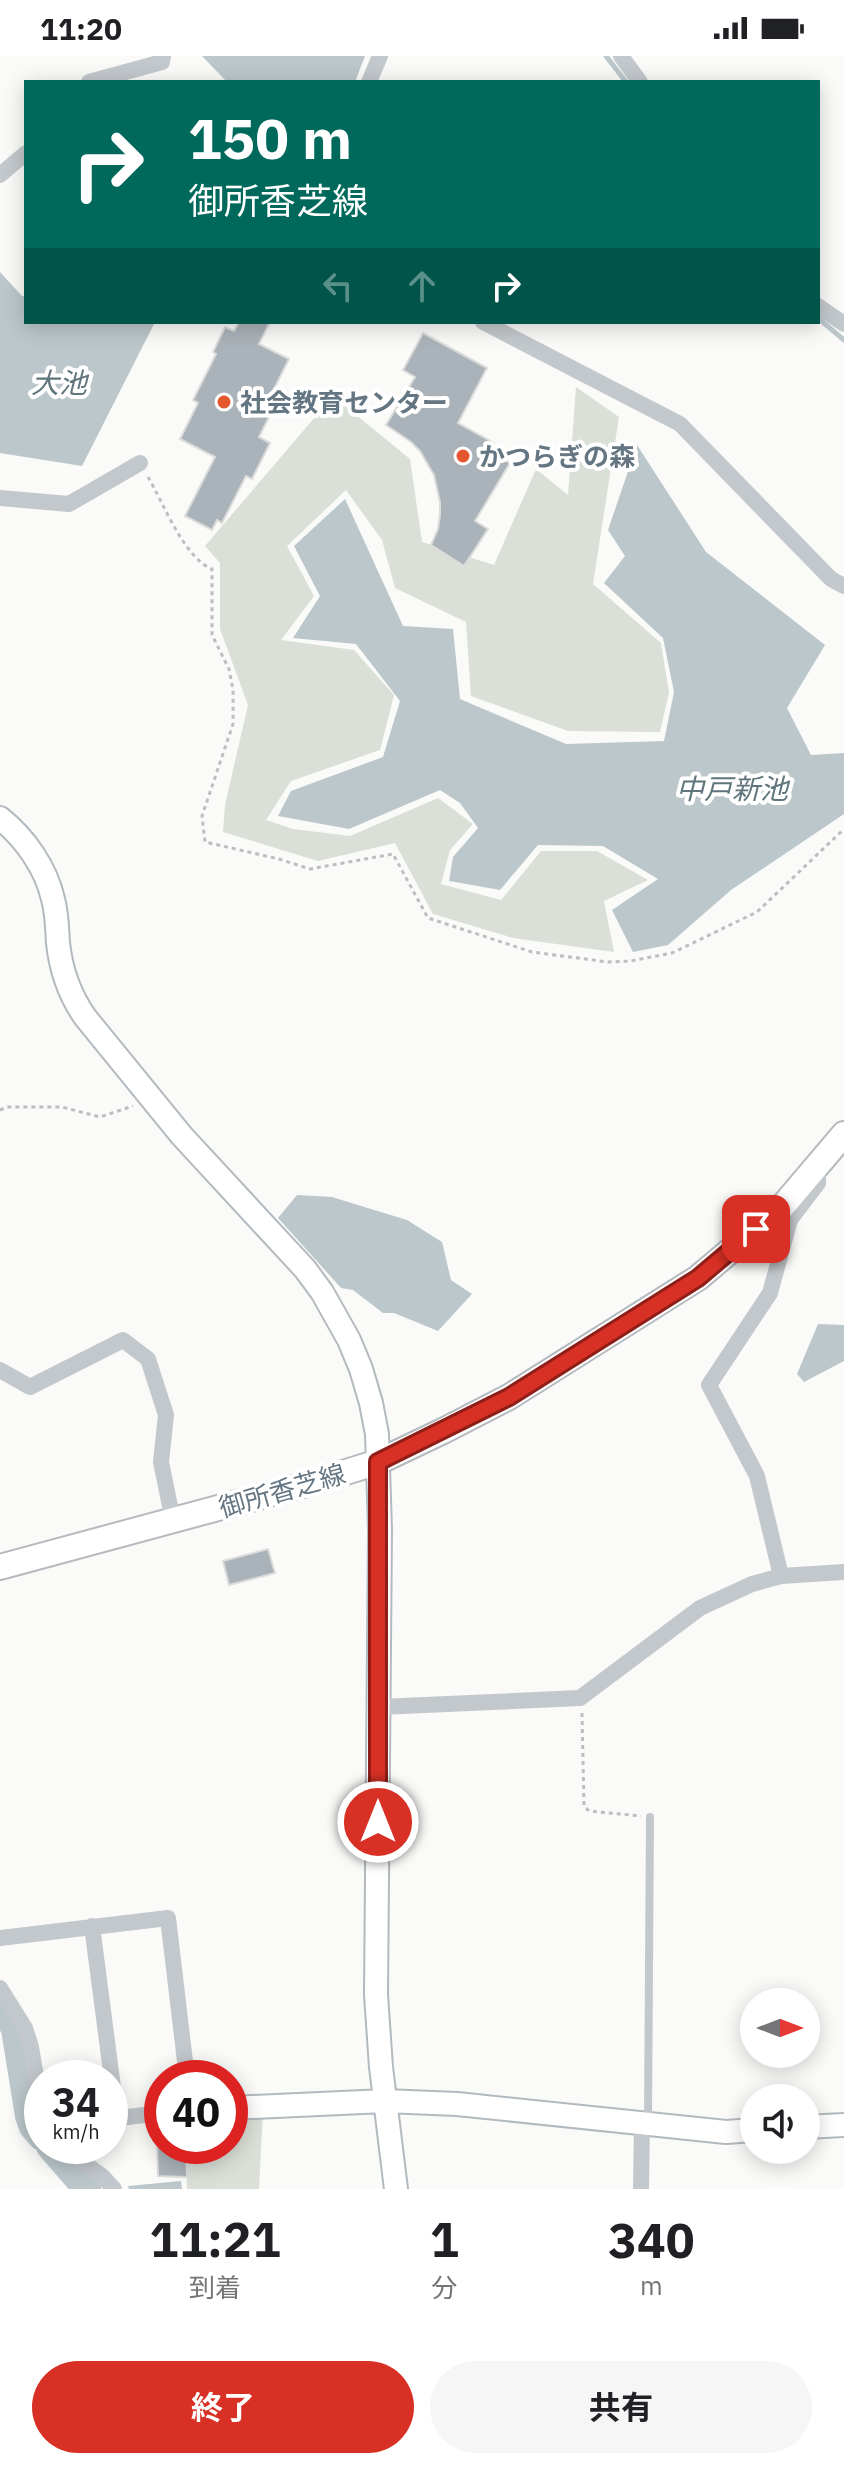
<!DOCTYPE html>
<html lang="ja">
<head>
<meta charset="utf-8">
<style>
  :root { --surface:#fff; --page:#f6f6f6; --text:#202124; --muted:#757577; --accent:#d93025 }
  body { margin:0; font-family:"IBM Plex Sans","Noto Sans JP",sans-serif; background:var(--page); color:var(--text); height:100vh; display:flex; flex-direction:column; font-size:30px; white-space:nowrap }
  * { box-sizing:border-box; margin:0 }
  p { font-size:26px; color:var(--muted) }
  .icon { flex:none; width:44px; height:44px; fill:none; stroke:currentColor; stroke-width:2; stroke-linecap:round; stroke-linejoin:round }
  .map { position:relative; height:2133px; overflow:hidden }
  .side { display:flex; flex-direction:column; background:var(--surface); flex:1 }
  .side>* { flex:none }
  .hud { position:absolute; left:24px; top:24px; width:796px; height:244px; border-radius:0px; box-shadow:0 4px 20px #0003; background:#00695c; color:#fff; overflow:hidden }
  .needle { width:52px; rotate:90deg }
  .fabs { position:absolute; left:740px; top:1932px; display:grid; gap:16px }
  .fabs a { display:grid; place-items:center; width:80px; height:80px; border-radius:50%; background:var(--surface); box-shadow:0 4px 20px #0003; font-size:40px }
  .speed { position:absolute; left:24px; top:2004px; display:flex; gap:16px; font-size:40px; font-weight:700; text-align:center }
  .speed>* { display:grid; place-content:center; width:104px; height:104px; border-radius:50%; background:var(--surface); box-shadow:0 4px 20px #0003; line-height:1 }
  .speed small { font-size:20px; font-weight:400 }
  .speed .limit { border:12px solid #d22; background:#fff; color:#111 }
  .pin { position:absolute; display:grid; place-items:center; width:68px; height:68px; color:#fff; margin:-34px; border-radius:16px; box-shadow:0 4px 12px #0006 }
  .me { position:absolute; width:88px; margin:-44px; rotate:0deg; stroke-linejoin:round; filter:drop-shadow(0 0 6px #0008) }
  .turn { display:flex; align-items:center; gap:28px; height:168px; padding:0 32px; font-size:36px }
  .turn .icon { width:104px; height:104px; stroke-width:2.5 }
  .turn b { display:block; font-size:56px; line-height:68px }
  .lanes { display:flex; align-items:center; height:76px; padding:0 32px; background:#0003; justify-content:center; gap:40px; direction:ltr }
  .lanes .off { opacity:.35 }
  .eta { display:flex; justify-content:space-evenly; align-items:center; height:136px; text-align:center }
  .eta b { font-size:48px; font-weight:700; line-height:56px }
  .button { display:flex; gap:16px; margin-top:auto; padding:16px 32px }
  .button a { flex:1; height:92px; border-radius:48px; background:var(--accent); color:#fff; font-size:32px; font-weight:700; line-height:92px; text-align:center }
  .button a+a { background:var(--page); color:var(--text) }
  .status { display:flex; justify-content:space-between; align-items:center; height:56px; padding:0 40px; background:var(--surface); direction:ltr }
  .status svg { height:22px; fill:currentColor }
  .map>svg:first-child { display:block }
</style>
</head>
<body>
<div class="status"><b>11:20</b><svg viewBox="0 0 49 12"><path d="M0 12V9h3v3zM5 12V6h3v6zM10 12V3h3v9zM15 12V0h3v12zM26 1h20v11H26zM47 4h2v5h-2z"/></svg></div>
<div class="map">
<svg width="844" height="2133" viewBox="0 0 844 2133">
  <rect width="100%" height="100%" fill="#fafaf8"/>
  <!-- green -->
  <path fill="#dadfd7" d="M576,331l43,30 -26,167 68,59 8,50 -9,39 -92,-1 -97,-35 -5,-74 -71,-34 -13,-48 -36,-50 -59,56 27,50 -33,44 73,10 40,45 -14,55 -89,31 -25,39 27,9 57,7 88,-38 35,26 -23,26 -9,34 60,16 40,-49h56l51,29 -44,21 10,51 -101,-14 -80,-24 -38,-71 -77,18 -95,-29 2,-27 23,-100 -28,-76v-66l-15,-17 128,-150 77,63 12,83 72,23 42,-96 32,26z
    M263,2054l-4,79h-72l-1,-43h44v-34z"/>
  <!-- water -->
  <path fill="#bbc7cb" d="M202,0h163l-10,26h-128z
    M0,216l22,24h4v26h129l-73,144 -82,-13z
    M637,389l69,107 119,93 -38,63 24,47 33,-2v61l-113,76 -63,55 -35,7 -21,-42 46,-31 -55,-33 -65,-1 -38,45 -51,-9 4,-24 25,-29 -18,-25 -20,-13 -91,39 -71,-13 13,-25 92,-34 17,-56 -44,-57 -63,-6 27,-42 -26,-50 51,-47 58,127 50,3 7,70 106,45 98,-3 10,-49 -11,-54 -59,-55 21,-27 -17,-26z
    M297,1139l35,2 75,23 35,22 9,38 21,14 -34,37 -44,-18h-11l-30,-23 -12,-2 -63,-70z
    M818,1268l26,1v36l-40,21 -7,-8z
    M181,2125l1,8h-53l-1,-3z"/>
  <g fill="none" stroke-linecap="round" stroke-linejoin="round">
    <!-- stream -->
    <path stroke="#bbc7cb" stroke-width="5" d="M606,0l20,26
      M818,262l26,22"/>
    <!-- river -->
    <path stroke="#bbc7cb" stroke-width="28" d="M0,1944l15,29 14,87 4,11 9,10
      M50,2090l37,43"/>
  </g>
  <!-- building -->
  <path fill="#aab3b9" stroke="#dcdcda" stroke-width="2" d="M239,266h31l-11,22 30,15 -25,50 7,4 -12,24 11,6 -18,36 -6,-3 -24,47 -5,-3 -5,10 -27,-14 30,-59 -35,-18 18,-36 -5,-3 23,-46 -3,-2 12,-25 9,4z
    M423,277l64,35 -29,55 36,20 -5,7 21,13 -35,58 13,8 -24,37 -33,-21 7,-16 2,-14v-13l-6,-27 -14,-24 -9,-9 -25,-17 29,-48 -12,-7z
    M268,1493l7,24 -46,12 -6,-24z
    M157,2090h29l1,31 -29,-1z"/>
  <g fill="none" stroke-linecap="round" stroke-linejoin="round">
    <defs>
      <path id="secondary" d="M0,762c25,20 46,50 53,81 4,14 4,29 5,44 3,28 11,51 27,74l97,119 123,133 17,23 27,48 12,29 10,34 6,31 3,96 -4,465 5,72 15,122
        M230,2052l155,-7 72,3 269,28 28,-2
        M806,2071l38,-2"/>
      <path id="primary" d="M0,1511l314,-85 64,-20 65,-31 66,-34 189,-119 84,-71 62,-73"/>
    </defs>
    <!-- secondary casing -->
    <use href="#secondary" stroke="#b3babf" stroke-width="26"/>
    <!-- primary casing -->
    <use href="#primary" stroke="#b5babe" stroke-width="28"/>
    <!-- path -->
    <path stroke="#bbbfc2" stroke-width="3" stroke-dasharray="4 4" stroke-linecap="butt" d="M148,421c15,25 36,81 64,92v66l17,34 4,21v34l-31,92 3,26 74,17 31,10 83,-15 35,64 104,34 76,10 23,-1 41,-8 85,-41 87,-83
      M0,1054l7,-3h55l38,10 33,-11
      M582,1657l2,93 5,5 52,5"/>
    <!-- lane -->
    <path stroke="#c3c8cc" stroke-width="8" d="M648,2065l2,-304"/>
    <!-- street -->
    <path stroke="#c3c8cc" stroke-width="16" d="M621,0l19,26
      M89,26l73,-20 1,-6
      M369,26l11,-26
      M0,119l26,-22
      M818,250l26,18
      M483,266l197,102 151,155 13,7
      M0,442l69,6 71,-41
      M0,1314l30,17 93,-47 25,19 18,56 -5,47 12,59
      M781,1520l-24,-100 -48,-91 61,-92 20,-73 28,-37v-16
      M379,1651l201,-9 120,-90 52,-24 29,-8 63,-4
      M92,1870l25,192
      M0,1882l168,-20 19,160
      M0,1932l25,40 6,19 11,65
      M110,2063l52,-6
      M70,2090l14,17 18,13 12,13
      M641,2133l1,-65"/>
    <!-- secondary -->
    <use href="#secondary" stroke="#fff" stroke-width="22"/>
    <!-- primary -->
    <use href="#primary" stroke="#fff" stroke-width="24"/>
  </g>
  <g fill="none" stroke-linecap="round" stroke-linejoin="round">
    <defs>
      <path id="route" d="M378,1766v-360l131,-65 189,-119 58,-49"/>
    </defs>
    <!-- route casing -->
    <use href="#route" stroke="#8d1f18" stroke-width="20"/>
    <!-- route -->
    <use href="#route" stroke="#d93025" stroke-width="14"/>
  </g>
  <!-- markers -->
  <g fill="#e4572e" stroke="#fff" stroke-width="3">
    <circle cx="224" cy="346" r="8"/>
    <circle cx="463" cy="400" r="8"/>
  </g>
  <g text-anchor="middle" dominant-baseline="central" stroke-width="8" stroke-linejoin="round" paint-order="stroke">
    <!-- poi labels -->
    <g font-size="26" font-weight="bold" fill="#657683" stroke="#fff" text-anchor="start">
      <text x="240" y="346">社会教育センター</text>
      <text x="479" y="400">かつらぎの森</text>
    </g>
    <!-- street labels -->
    <g font-size="26" fill="#657683" stroke="#fff">
      <text transform="translate(282 1434) rotate(-16)">御所香芝線</text>
    </g>
    <!-- water labels -->
    <g font-size="28" font-style="italic" fill="#60757c" stroke="#fff">
      <text x="59" y="326">大池</text>
      <text x="732" y="732">中戸新池</text>
    </g>
  </g>
</svg>
<div class="fabs">
<a><svg class="needle" viewBox="-14 -14 28 28"><path d="M0-13l5 13h-10z" fill="#e53935"/><path d="M0 13l5-13h-10z" fill="#757577"/></svg></a>
<a><svg class="icon" aria-label="sound" viewBox="0 0 24 24"><path d="M4 9h4l5-4v14l-5-4H4zM17 9q2 3 0 6"/></svg></a>
</div>
<div class="speed"><div>34<small>km/h</small></div><div class="limit">40</div></div>
<div class="pin" style="left:756px;top:1173px;background:#d93025"><svg class="icon" aria-label="arrive" viewBox="0 0 24 24"><path d="M6 21V4h12l-3 4 3 4H6"/></svg></div>
<svg class="me" style="left:378px;top:1766px" viewBox="-20 -20 40 40"><circle r="17" fill="#d93025" stroke="#fff" stroke-width="3"/><path d="M0-11L8 9 0 5-8 9z" fill="#fff"/></svg>
<div class="hud">
<div class="turn"><svg class="icon" aria-label="right" viewBox="0 0 24 24"><path d="M7 20v-9h11M14 6l5 5-5 5"/></svg><div><b>150 m</b>御所香芝線</div></div>
<div class="lanes"><svg class="icon off" aria-label="left" viewBox="0 0 24 24"><path d="M17 20v-9H6M10 6l-5 5 5 5"/></svg><svg class="icon off" aria-label="ahead" viewBox="0 0 24 24"><path d="M12 20V5M6 11l6-6 6 6"/></svg><svg class="icon" aria-label="right" viewBox="0 0 24 24"><path d="M7 20v-9h11M14 6l5 5-5 5"/></svg></div>
</div>
</div>
<section class="side">
<div class="eta">
<div><b>11:21</b><p>到着</p></div>
<div><b>1</b><p>分</p></div>
<div><b>340</b><p>m</p></div>
</div>
<div class="button"><a>終了</a><a>共有</a></div>
</section>
</body>
</html>
